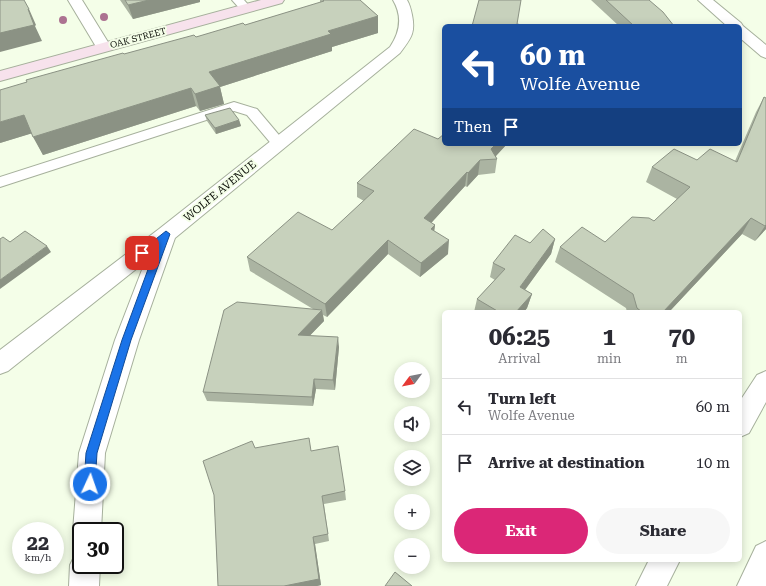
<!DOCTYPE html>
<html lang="en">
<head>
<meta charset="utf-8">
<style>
  :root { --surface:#fff; --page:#f7f7f7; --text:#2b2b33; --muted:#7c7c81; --line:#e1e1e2; --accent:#db2777 }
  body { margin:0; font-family:"Roboto Serif",serif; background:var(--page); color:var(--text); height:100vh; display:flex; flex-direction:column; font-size:15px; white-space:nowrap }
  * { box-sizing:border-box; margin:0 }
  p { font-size:13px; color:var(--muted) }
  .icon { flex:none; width:22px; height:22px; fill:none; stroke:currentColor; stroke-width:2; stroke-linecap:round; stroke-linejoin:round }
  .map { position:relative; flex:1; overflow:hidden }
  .details { position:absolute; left:442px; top:310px; width:300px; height:252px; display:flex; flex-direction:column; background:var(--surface); border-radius:6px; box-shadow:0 2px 10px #0003 }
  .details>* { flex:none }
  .top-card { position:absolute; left:442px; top:24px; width:300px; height:122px; border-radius:6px; box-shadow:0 2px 10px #0003; background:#1a4fa0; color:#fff; overflow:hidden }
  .needle { width:26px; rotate:238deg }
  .fabs { position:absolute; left:394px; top:362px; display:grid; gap:8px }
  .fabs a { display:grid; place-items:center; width:36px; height:36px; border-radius:50%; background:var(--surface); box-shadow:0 2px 10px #0003; font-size:20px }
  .speed { position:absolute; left:12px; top:522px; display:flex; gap:8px; font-size:20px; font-weight:700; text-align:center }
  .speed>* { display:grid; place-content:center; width:52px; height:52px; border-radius:50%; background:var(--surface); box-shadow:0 2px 10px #0003; line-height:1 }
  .speed small { font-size:10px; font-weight:400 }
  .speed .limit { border:2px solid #111; border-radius:6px; background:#fff; color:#111 }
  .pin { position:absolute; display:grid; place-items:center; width:34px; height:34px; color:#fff; margin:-17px; border-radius:8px; box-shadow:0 2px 6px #0006 }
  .me { position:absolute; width:44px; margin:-22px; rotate:3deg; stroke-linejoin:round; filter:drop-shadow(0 0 3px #0008) }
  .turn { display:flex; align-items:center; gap:14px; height:84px; padding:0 12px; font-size:18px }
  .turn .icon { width:52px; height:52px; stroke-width:2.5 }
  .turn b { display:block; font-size:28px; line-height:34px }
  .then { display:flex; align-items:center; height:38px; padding:0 12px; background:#0003; gap:8px; font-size:15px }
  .eta { display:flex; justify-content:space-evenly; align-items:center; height:68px; text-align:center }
  .eta b { font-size:24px; font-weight:700; line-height:28px }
  .action { display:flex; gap:8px; margin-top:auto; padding:8px 12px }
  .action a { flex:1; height:46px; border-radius:24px; background:var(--accent); color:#fff; font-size:16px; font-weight:700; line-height:46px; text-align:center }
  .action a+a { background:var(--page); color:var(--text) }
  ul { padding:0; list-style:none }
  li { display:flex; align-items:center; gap:12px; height:56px; padding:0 12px; border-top:1px solid var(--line) }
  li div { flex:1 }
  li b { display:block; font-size:15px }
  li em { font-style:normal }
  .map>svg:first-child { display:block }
</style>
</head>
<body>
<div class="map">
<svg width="766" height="586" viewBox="0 0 766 586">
  <rect width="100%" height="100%" fill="#f4fee8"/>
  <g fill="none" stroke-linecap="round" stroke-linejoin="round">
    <defs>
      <path id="lane" d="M232,0h12l7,8 -2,2h-8z
        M234,102l23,7 27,32 2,3 -2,3 -5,2 -5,-2 -27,-32 -13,-4 -234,76v-10z"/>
      <path id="street" d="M68,0h14l29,47 -3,3 -5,2 -5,-2z
        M393,0h14c3,5 4,10 5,15 4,19 -2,24 -12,38l-225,185 -36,102 -34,113 -4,78h-20v12l-4,-2 -4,-10 6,-78 36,-113 30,-78 -137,109 -8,3v-24l159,-121 231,-182c10,-15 13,-30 3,-47z
        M698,0h15l28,23 2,3 23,19v13l-5,-2 -21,-18v-12h-13z
        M766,371v31l-17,31 -9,4v-36l17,-26z
        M766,541v45h-29l19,-40z
        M81,552v13h19l-1,21h-30l1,-21 5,-10z
        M649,560h31l-13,26h-31z"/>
      <path id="secondary" d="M261,0h23l-2,3 -282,78v-10z"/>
    </defs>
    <!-- lane casing -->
    <use href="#lane" stroke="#a6b09c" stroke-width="2"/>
    <!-- street casing -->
    <use href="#street" stroke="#a6b09c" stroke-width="2"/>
    <!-- secondary casing -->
    <use href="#secondary" stroke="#a6b09c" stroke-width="2"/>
    <!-- lane -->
    <use href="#lane" fill="#fff" fill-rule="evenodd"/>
    <!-- street -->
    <use href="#street" fill="#fff" fill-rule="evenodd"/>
    <!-- secondary -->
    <use href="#secondary" fill="#f7e2ec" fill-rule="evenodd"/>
  </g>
  <!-- trees -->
  <g fill="#ac7291">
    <circle cx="104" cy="17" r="4"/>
    <circle cx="63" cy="20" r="4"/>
  </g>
  <!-- wall -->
  <path fill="#abb4a2" d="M120,0h80v2l-67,17z
    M320,0h40l18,16v17l-46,14v4l-112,36 4,17 -24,7 -4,-5 -153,49 -11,-22 -32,10 27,-61 97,-28 72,-17 49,-12 75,-22z
    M591,0h58l25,26h-55z
    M764,97l2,132 -11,12 -13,-7 -73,78h-42l-1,-4 -71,-46 5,-15 45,-5 49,-21 23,-22 -31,-17 6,-15 45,-7 38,1 21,-49z
    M205,115l34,5 2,6 -25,8 -9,-13z
    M444,144h63l-11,12 1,3 -2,14 -17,2 -11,12 -2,-1 -34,37 4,2 -1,6 14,23 -28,23 -32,-23 -61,63 -4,-2 1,6 -15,15 30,11 -4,43 -19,-1 -3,17 -106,-5 -4,-9 110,-83 -63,-38 -3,-14 85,-27 32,-29 -7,-4v-14z
    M555,239l-4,15 -26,36 7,4 -5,14 -3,4h-50l3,-13 18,-19 -5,-3 3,-14 37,-20z
    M255,448l57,3 33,40 1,9 -22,4 5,37 -14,3 6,41 -4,1h-99l-4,-91z"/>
  <!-- shaded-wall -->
  <path fill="#8b9284" d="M149,0h51v2l-67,17 -5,-14z
    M28,9h1l7,16 -1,1 7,15 -42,11v-19z
    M378,16v17l-46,14v4l-112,36 4,17 -24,7 -5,-17 14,-22 119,-41z
    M191,88l5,18 -153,49 -10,-18z
    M24,115l9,18 -33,10v-21z
    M239,120l2,6 -25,8 -1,-6z
    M496,144h11l-14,15 -2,-10z
    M480,160l-2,15 -11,12 1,-14z
    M467,172l-2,14 -42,46 1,-14z
    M751,218l-9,16 -73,78h-6z
    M435,225l-2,15 -2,-11z
    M766,225v4l-11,12 10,-15z
    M555,239l-4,15 -35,48 4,-15z
    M388,240v14l-61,63 -2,-13z
    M449,240l-1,14 -28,23 1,-14z
    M47,246l4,6 -51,37v-9z
    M532,294l-5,14 -3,4h-8z
    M322,310l2,11 -24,25 -2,-11z
    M338,337l1,10 -4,43 -2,-10z
    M314,379l2,10 -3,17 -1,-9z
    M313,537l2,7 6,41 -4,1h-33z"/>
  <!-- building -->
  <path fill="#c7d1bc" stroke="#8b9284" d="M0,0h24l5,9h-1l6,16 -34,8z
    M125,0h24l-21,5z
    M323,0h37l18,16 -50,15 3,3 -122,38 11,14 -25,8 -4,-6 -158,49 -9,-22 -24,7v-32l27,-8 -1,-2 97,-27 1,1 70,-19 2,2 47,-14 2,2 79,-24z
    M479,0h42l-4,24 10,2h-55z
    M606,0h43l14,12 11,14h-40z
    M764,97l2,1v127l-1,1 -14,-8 -88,94h-21l-5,-4 -4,-14 -73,-47 22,-20 23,15 27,-25 17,1 5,3 36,-34 -38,-20 22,-18 23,11 13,-11 27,13z
    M230,108l9,12 -24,8 -10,-13z
    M414,129l24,10 6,-5v10h52l-5,5 6,10 -17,1 -12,13 -1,-1 -43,46 11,7 -4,4 18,11 -28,23 -33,-23 -63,64 -78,-47 51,-45 34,18 42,-39 -17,-8z
    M543,229l12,10 -35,48 12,7 -16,18h-17l-22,-13 28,-30 -12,-6 22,-28 15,8z
    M25,231l22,15 -47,34v-41l3,-2 7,5z
    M237,302l85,8 -24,25 40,2 -5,43 -19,-1 -2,18 -109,-5 21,-82z
    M309,438l2,13 27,-5 7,45 -23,5 6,38 -15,3 6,42 -35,7h-66l-4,-91 -11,-34 49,-20 3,7z
    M395,572l17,14h-27z"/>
  <!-- route -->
  <path fill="#1a73e8" stroke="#114b97" d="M166,231l4,3 -39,106 -34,113 -2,31 -1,4 -4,2 -4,-2 -2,-4 2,-31 36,-113 35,-95 -15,11 -4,-3z"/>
  <g text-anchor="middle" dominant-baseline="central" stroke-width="4" stroke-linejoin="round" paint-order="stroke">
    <!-- far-street labels -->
    <g font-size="9" fill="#090c06" stroke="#f4fee8">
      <text transform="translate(138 38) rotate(-15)">OAK STREET</text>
    </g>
    <!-- street labels -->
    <g font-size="11" fill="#090c06" stroke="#f4fee8">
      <text transform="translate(220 191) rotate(-39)">WOLFE AVENUE</text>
    </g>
  </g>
</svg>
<div class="fabs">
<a><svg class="needle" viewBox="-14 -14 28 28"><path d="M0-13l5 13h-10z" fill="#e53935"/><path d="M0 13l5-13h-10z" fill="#7c7c81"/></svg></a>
<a><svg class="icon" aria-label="sound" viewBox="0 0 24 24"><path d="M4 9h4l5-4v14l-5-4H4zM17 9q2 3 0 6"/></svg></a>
<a><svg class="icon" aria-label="layers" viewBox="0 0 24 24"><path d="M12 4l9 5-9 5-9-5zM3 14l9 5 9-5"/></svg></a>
<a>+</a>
<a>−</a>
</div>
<div class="speed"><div>22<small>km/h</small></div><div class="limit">30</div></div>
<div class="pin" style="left:142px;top:253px;background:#d93025"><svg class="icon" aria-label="arrive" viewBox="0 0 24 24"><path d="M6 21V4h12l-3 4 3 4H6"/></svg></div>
<svg class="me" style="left:90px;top:484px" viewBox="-20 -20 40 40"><circle r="17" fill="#1a73e8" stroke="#fff" stroke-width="3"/><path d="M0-11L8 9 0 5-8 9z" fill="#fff"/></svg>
<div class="top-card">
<div class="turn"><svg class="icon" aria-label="left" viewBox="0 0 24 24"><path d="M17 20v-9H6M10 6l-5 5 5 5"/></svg><div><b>60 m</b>Wolfe Avenue</div></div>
<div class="then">Then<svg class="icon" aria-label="arrive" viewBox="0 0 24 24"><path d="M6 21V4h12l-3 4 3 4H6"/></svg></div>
</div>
<section class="details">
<div class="eta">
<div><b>06:25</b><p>Arrival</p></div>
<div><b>1</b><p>min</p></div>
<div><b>70</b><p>m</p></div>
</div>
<ul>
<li><svg class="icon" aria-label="left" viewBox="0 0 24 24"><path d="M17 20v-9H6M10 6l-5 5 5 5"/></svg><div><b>Turn left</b><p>Wolfe Avenue</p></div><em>60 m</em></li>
<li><svg class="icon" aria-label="arrive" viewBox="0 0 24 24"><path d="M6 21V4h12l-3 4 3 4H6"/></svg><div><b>Arrive at destination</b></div><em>10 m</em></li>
</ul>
<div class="action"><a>Exit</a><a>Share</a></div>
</section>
</div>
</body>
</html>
